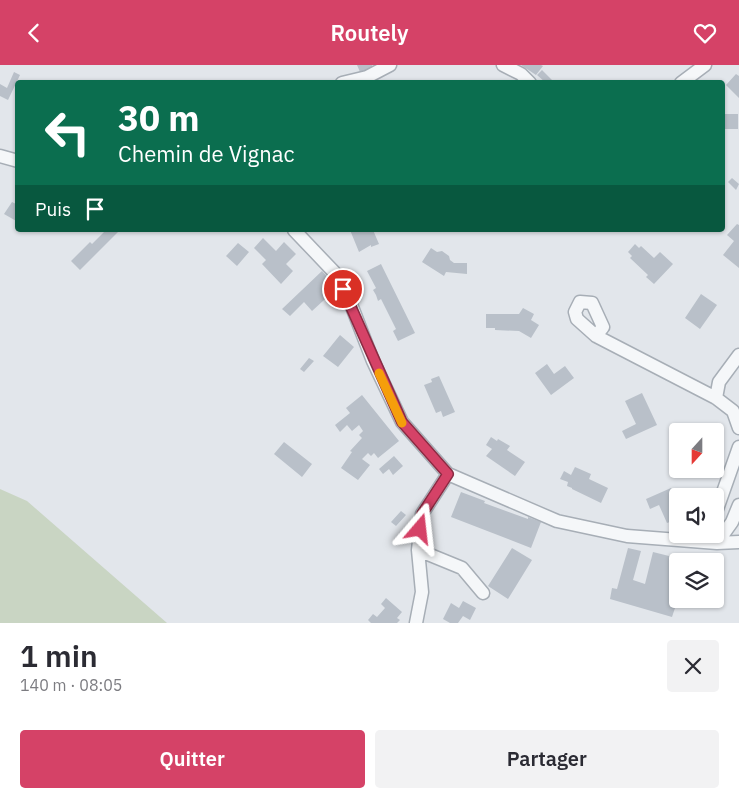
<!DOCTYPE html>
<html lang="fr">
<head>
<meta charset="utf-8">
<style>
  :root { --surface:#fff; --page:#f2f2f3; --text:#2b2b33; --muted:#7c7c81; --accent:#d54267 }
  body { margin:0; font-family:"IBM Plex Sans",sans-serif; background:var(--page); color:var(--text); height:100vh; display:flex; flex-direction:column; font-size:19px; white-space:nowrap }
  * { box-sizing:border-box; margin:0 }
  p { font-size:16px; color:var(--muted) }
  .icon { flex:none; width:28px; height:28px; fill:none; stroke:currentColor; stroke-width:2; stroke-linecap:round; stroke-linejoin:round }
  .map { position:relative; height:558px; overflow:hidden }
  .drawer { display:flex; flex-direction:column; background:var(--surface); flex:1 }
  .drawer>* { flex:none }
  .guide { position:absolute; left:15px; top:15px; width:710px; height:152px; border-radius:5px; box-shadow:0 1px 4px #0004; background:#0b6e4f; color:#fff; overflow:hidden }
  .needle { width:32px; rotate:201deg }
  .tools { position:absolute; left:669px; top:358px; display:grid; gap:10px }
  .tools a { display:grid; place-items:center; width:55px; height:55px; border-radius:5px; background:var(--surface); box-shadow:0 1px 4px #0004; font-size:25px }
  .pin { position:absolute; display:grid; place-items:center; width:42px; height:42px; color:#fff; margin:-21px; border:2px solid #fff; border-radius:50%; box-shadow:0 1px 5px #0007 }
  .me { position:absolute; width:55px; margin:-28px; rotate:17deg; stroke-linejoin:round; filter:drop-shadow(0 0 4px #0008) }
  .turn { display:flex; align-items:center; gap:18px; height:105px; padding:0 20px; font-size:22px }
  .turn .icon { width:65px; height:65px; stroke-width:2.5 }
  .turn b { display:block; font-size:35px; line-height:42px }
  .then { display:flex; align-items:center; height:48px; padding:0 20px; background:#0003; gap:10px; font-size:19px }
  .round { display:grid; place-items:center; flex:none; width:52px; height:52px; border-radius:5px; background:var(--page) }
  .headline { display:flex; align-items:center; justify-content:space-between; height:85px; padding:0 20px }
  h1 { font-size:30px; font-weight:600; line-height:38px }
  .primary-button { display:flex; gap:10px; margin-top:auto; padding:10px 20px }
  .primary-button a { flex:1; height:58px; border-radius:5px; background:var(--accent); color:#fff; font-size:20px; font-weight:600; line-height:58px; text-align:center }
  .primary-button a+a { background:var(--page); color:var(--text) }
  header { display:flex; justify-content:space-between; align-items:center; height:65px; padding:0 20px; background:var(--accent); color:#fff; font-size:22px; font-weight:600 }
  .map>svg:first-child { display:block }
</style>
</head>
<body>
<header><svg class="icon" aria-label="back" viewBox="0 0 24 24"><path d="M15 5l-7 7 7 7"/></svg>Routely<svg class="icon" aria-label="heart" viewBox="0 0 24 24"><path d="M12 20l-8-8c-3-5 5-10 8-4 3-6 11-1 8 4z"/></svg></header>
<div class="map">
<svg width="739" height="558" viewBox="0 0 739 558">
  <rect width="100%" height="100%" fill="#e2e6eb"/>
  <!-- green -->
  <path fill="#c9d5c3" d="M0,424l27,12 140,122h-167z"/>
  <!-- building -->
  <path fill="#b9c0c9" d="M357,0h15l1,3 -13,4z
    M521,0h20l2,1 -7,9z
    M542,5l13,13h-9l-9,-8z
    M14,7l6,3 -12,25 -8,-4v-12l7,4z
    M736,9l3,2v22l-13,-13z
    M722,49h16v15h-16z
    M732,113l7,6 -3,6 -8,-8z
    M12,137l6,3v17l-14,-8z
    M737,159l2,1v43l-16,-13 11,-14 -7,-6z
    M106,165h14l-40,40 -9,-9 19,-19 2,2z
    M350,165h23l6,14 -8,3v-2l-12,7z
    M263,173l13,13 8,-9 12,12 -10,10 7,7 -12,13 -19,-20 4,-4 -12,-12z
    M238,178l11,9 -12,14 -11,-10z
    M635,179l4,4 2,-2 13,12 6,-6 13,12 -19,20 -8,-7 2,-2 -18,-17 2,-2 -4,-4z
    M431,183l6,4 5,-1 7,5 1,4 4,3h13v11l-21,-2 -2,4 -22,-14z
    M381,199l34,69 -17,8 -5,-10 3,-2 -15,-30 -3,2 -2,-6 -3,-5 3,-2 -9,-17z
    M322,206l8,9 5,10 -23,21 -8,-9 -14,14 -8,-7z
    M701,229l16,11 -17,24 -15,-11z
    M523,243l11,6 -3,6 8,5 -8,13 -12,-7 -24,-1v-2h-9v-14h33z
    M340,270l14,12 -16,20 -15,-11z
    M309,293l5,3 -10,11 -4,-3z
    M547,299l7,10 11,-8 9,12 -23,17 -16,-22z
    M439,311l16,36 -12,5 -2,-6 -5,2 -12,-28 8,-3 -1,-3z
    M642,328l15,32 -31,14 -4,-8 14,-7 -11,-23z
    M362,330l37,46 -21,17 -4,-5 -3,3 -3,-3 -6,6 8,6 -12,15 -17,-12 11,-16 -2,-1 12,-13 -3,-3 4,-4 -4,-6 -7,6 -5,-6 -7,7 -5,-7 15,-12 -4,-5z
    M491,372l6,4 1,-2 12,7 -3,4 18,12 -10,14 -29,-20 6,-7 -6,-4z
    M284,377l28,22 -10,13 -28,-23z
    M394,391l9,10 -10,9 -4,-6 -6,5 -4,-5z
    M575,402l16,7 -2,5 19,9 -7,15 -29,-14v-1l-5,-2 1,-4 -8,-3 4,-8 7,4z
    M671,423l7,15v16l-11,4 -8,-18 -9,4 -4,-10z
    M461,427l24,9 -1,2 44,16v-2l13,5 -10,26 -80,-31z
    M401,446l5,4 -10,11 -5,-4z
    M512,483l20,12 -24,39 -20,-13z
    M628,483l13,3 -8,29 12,4 8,-32 32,8 -7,1v17l-7,14 7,2v5l-6,18 -62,-18 2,-11 5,1z
    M386,533l16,14 -5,6 3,2 -3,3h-26l-3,-3 5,-6 4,3 8,-9 -4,-4z
    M463,536l13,7 -6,12 -7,-4 -5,7h-8l-7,-4 8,-16 8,5z"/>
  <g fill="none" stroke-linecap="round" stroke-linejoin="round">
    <defs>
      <path id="minor" d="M503,0l18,9 9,9
        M342,18l25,-6 23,-12
        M681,18l24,-18
        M0,91l18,5
        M294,165l40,42 18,35 21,54 29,61 46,52 109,47 70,15 90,7 22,-1
        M596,271l7,-9 -11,-24 -12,-1 -5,10 2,7 19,17 120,62 17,13 6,17
        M716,333l3,-16 20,-27
        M739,382l-23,65 1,31 15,-21 7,-17
        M418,485l44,18 21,25
        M416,558l6,-31 -4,-42 4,-36 26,-40"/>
    </defs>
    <!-- minor casing -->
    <use href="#minor" stroke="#a7aeb6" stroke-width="15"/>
    <!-- minor -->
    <use href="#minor" stroke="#f5f7f9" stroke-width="12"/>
  </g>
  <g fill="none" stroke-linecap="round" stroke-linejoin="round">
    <defs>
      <path id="route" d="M343,224l59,133 46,52 -26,40 -2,15"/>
    </defs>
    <!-- route casing -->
    <use href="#route" stroke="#8a2b43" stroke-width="12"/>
    <!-- route -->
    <use href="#route" stroke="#d54267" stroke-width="9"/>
    <!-- slow -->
    <path stroke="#f59e0b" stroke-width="9" d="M379,308l23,50"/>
  </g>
</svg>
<div class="tools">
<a><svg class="needle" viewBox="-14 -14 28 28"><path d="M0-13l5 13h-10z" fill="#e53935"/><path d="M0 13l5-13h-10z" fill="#7c7c81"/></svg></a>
<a><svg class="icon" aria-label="sound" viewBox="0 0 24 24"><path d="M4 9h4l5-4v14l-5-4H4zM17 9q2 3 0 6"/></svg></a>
<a><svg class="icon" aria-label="layers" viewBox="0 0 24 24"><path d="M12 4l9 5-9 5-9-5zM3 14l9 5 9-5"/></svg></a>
</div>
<div class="pin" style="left:343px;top:224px;background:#d93025"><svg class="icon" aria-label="arrive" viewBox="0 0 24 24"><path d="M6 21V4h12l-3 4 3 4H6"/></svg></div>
<svg class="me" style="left:420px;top:464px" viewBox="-20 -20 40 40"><path d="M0-17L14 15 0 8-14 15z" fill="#d54267" stroke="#fff" stroke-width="4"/></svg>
<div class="guide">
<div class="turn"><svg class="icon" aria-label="left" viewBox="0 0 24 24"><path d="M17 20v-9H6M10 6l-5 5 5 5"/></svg><div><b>30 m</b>Chemin de Vignac</div></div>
<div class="then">Puis<svg class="icon" aria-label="arrive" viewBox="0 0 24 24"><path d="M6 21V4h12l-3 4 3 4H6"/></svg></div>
</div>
</div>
<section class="drawer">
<div class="headline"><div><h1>1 min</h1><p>140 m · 08:05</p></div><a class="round"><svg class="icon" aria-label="close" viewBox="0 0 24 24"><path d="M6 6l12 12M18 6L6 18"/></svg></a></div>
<div class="primary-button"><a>Quitter</a><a>Partager</a></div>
</section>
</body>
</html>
